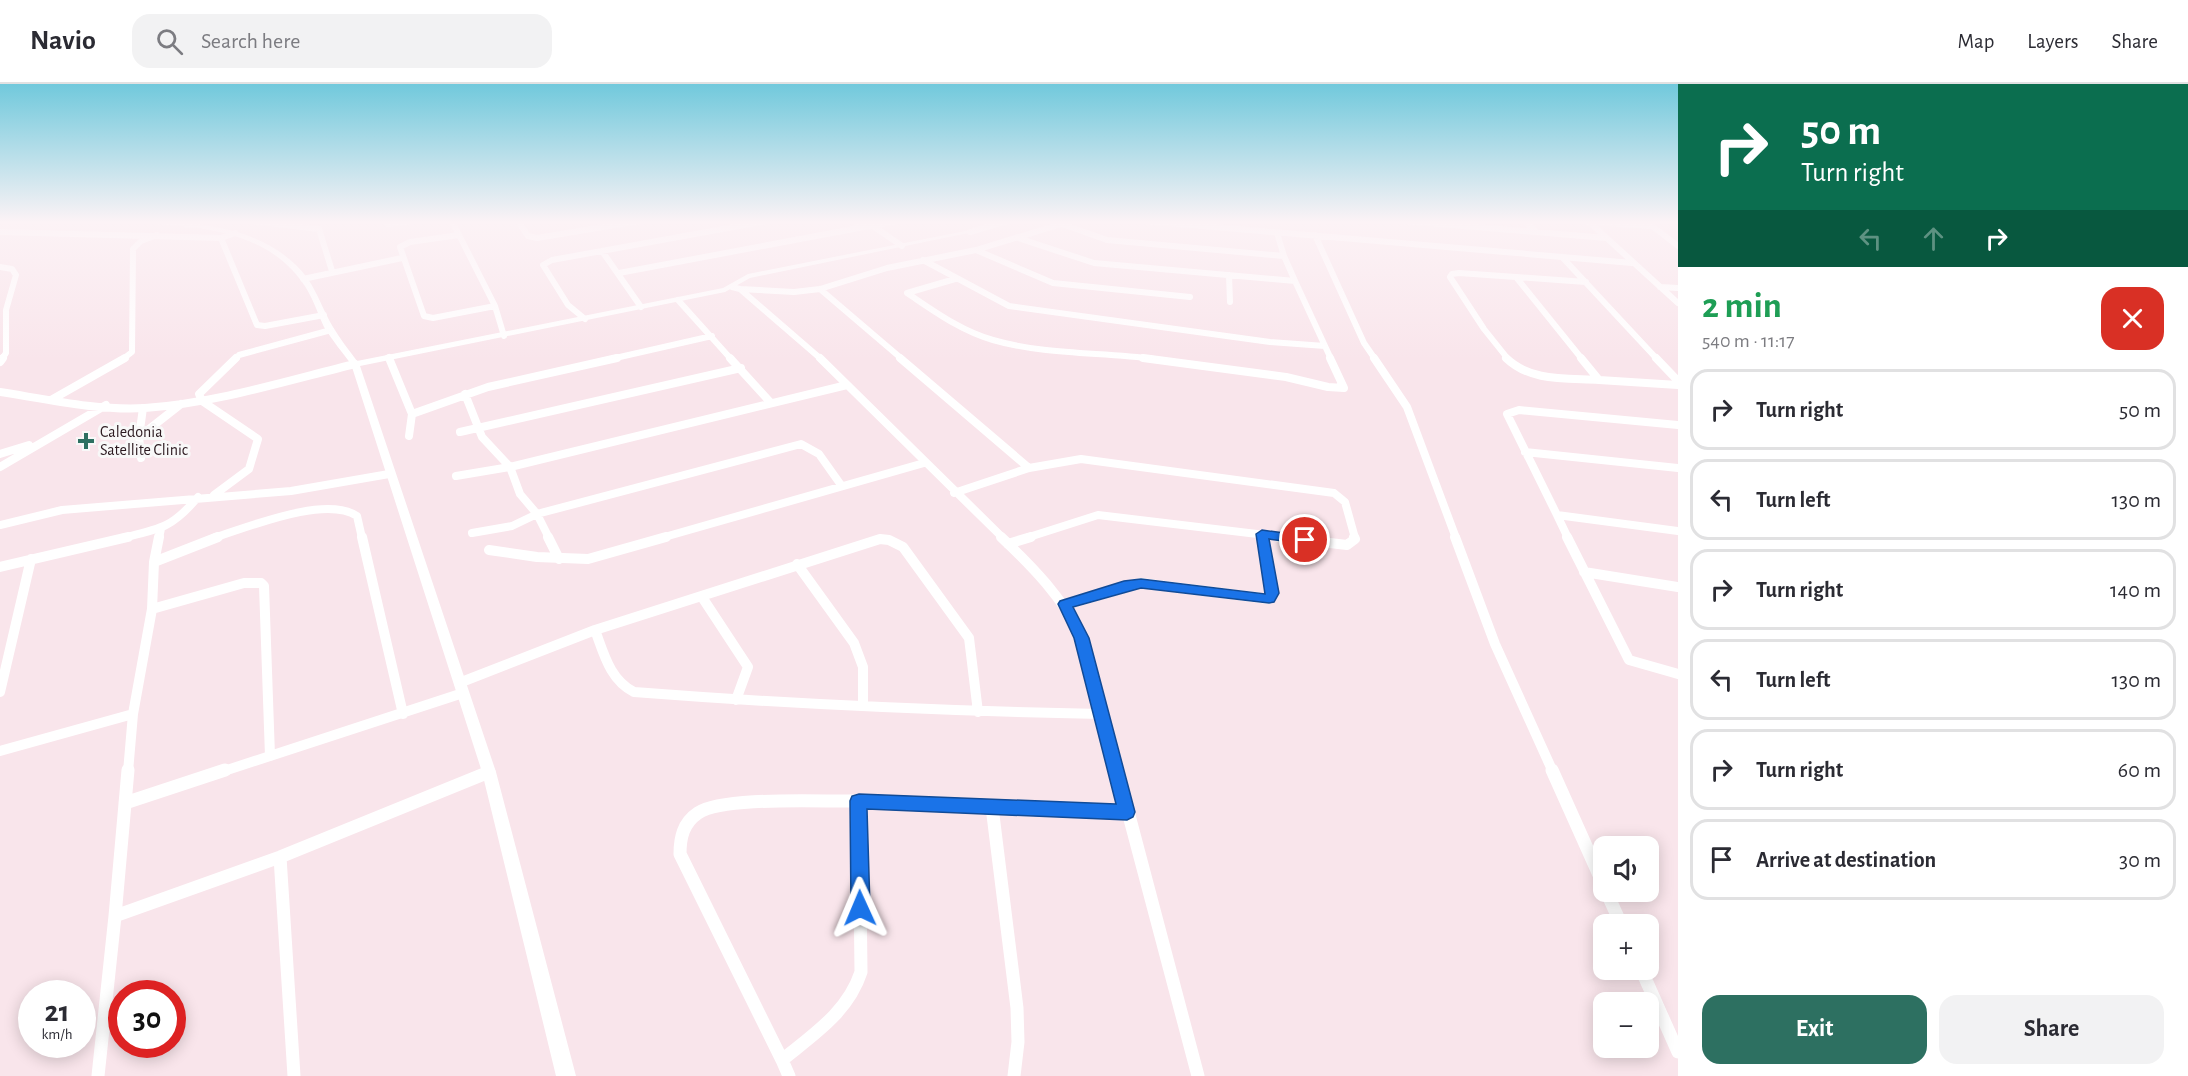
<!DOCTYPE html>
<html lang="en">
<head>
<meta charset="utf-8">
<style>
  :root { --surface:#fff; --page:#f2f2f3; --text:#2b2b33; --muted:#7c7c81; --line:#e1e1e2; --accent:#2d7061 }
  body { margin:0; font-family:"Alegreya Sans",sans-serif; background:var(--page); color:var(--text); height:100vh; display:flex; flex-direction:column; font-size:22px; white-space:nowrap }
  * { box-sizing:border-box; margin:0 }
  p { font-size:20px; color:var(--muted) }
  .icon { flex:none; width:33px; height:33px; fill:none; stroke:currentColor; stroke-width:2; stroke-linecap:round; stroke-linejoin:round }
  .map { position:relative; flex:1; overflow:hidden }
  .side { display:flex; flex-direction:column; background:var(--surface); width:510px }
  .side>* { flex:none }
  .top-card { background:#0b6e4f; color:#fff; overflow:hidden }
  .tools { position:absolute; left:1593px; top:752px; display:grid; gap:12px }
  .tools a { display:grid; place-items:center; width:66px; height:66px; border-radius:12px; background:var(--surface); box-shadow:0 3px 15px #0003; font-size:30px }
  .speed { position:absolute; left:18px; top:896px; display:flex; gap:12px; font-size:30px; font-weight:700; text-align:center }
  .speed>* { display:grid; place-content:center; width:78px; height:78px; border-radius:50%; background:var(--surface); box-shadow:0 3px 15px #0003; line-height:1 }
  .speed small { font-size:15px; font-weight:400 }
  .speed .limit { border:9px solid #d22; background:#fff; color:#111 }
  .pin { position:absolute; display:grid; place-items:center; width:51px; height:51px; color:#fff; margin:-26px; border:3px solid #fff; border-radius:50%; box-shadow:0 2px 6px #0007 }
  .me { position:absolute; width:66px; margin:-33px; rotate:359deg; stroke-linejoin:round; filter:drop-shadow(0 0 4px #0008) }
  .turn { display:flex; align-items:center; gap:21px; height:126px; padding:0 24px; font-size:27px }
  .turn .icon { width:78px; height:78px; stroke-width:2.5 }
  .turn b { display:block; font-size:42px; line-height:51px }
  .lanes { display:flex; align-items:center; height:57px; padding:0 24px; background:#0003; justify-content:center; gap:30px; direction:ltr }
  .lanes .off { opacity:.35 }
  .round { display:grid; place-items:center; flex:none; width:63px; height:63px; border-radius:18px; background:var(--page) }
  .headline { display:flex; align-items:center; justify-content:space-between; height:102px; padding:0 24px }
  h1 { font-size:36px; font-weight:700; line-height:45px; color:#1e9e55 }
  .action { display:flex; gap:12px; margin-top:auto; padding:12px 24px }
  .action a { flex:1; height:69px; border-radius:18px; background:var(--accent); color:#fff; font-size:24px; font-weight:700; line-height:69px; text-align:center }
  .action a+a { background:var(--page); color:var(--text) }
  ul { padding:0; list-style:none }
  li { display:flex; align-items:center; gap:18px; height:81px; margin:0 12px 9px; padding:0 12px; border:3px solid var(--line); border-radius:18px }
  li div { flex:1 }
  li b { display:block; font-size:22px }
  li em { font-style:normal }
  header { display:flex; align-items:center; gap:36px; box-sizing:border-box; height:84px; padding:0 30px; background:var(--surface); border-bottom:2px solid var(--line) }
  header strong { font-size:28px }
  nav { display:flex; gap:33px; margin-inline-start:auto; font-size:21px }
  .search { width:420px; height:54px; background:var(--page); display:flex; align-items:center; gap:15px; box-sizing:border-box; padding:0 21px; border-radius:18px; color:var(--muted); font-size:22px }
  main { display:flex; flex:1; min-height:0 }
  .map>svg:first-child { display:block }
</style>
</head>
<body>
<header>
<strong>Navio</strong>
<div class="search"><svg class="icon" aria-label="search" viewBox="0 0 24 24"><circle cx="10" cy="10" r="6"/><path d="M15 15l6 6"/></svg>Search here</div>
<nav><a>Map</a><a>Layers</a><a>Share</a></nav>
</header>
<main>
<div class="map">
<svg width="1678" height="992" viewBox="0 0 1678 992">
  <rect width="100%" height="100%" fill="#f9e5eb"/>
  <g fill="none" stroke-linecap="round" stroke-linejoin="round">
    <!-- street-far3 -->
    <path stroke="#fff" stroke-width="6" d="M252,137l67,8 13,42
      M383,137l5,3 23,-3
      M452,137l43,85 9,30
      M518,137l10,15 9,2 102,-17
      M854,137l10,6 9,-1 29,20
      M1145,137l487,42
      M1404,137l202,17
      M1525,137l11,11
      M1588,137l90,82
      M1589,138l62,4
      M1647,138l31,24
      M1062,140l45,16 177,16 -7,-23
      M187,141l8,-4
      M873,142l23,-5
      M0,148l221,6
      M970,148l37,-11
      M235,149l-14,5 36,87 8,1 59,-11
      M459,151l-49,7 -10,5 24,69 9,2 62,-12
      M1315,151l49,108 11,16
      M1018,154l76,25 201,18 -11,-25
      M976,166l77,33 137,14
      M602,167l39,56
      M1562,173l95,102
      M923,176l86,46 261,36 55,4 -30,-65
      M0,183l12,2 4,6 -10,35v43l-4,6
      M619,189l245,-46
      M1229,191l1,27
      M303,195l99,-21
      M955,195l-48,14c27,18 54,38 86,47 52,15 107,12 161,19
      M732,203l8,2 81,70
      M1660,203l18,1
      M740,205l54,3 26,-3 67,-21 89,-18 95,-29
      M820,205l82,70
      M678,216l53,59
      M585,235l-17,-14 -25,-40 9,-5 215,-39
      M1325,262l6,13
      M123,275l9,-7 1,-103 8,-8 16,-6
      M235,275l4,-4 92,-25
      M611,275l101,-23
      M1508,275l-24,-30 -34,-52 2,-3 7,-1 57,4
      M1582,275l-66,-82 70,5"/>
    <!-- street-far2 -->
    <path stroke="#fff" stroke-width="8" d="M389,274l23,56 -3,22
      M730,274l40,44
      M820,274l183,180
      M900,274l129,110
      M1143,274l143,19 42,10 16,1 -14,-30
      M1374,274l33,49 49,131
      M1506,274c25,24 60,20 93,22
      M1581,274l18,22 79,5
      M1656,274l22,23
      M0,278l3,-4
      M0,308c45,7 100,19 145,16 71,-5 141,-27 210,-44
      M465,310l17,43 28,30 10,27 17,20 12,24
      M51,316l74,-42
      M412,330l76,-27 129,-29
      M1678,341l-159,-15 -12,4 50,101 121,16
      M460,348l281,-64
      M139,353l4,-29
      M1525,368l153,16
      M0,370l29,-9
      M141,374l-2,-21 42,-33
      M0,383l106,-62
      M456,392l54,-9 337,-82
      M954,409l75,-25 52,-9 253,34 11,9 10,36
      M214,411l35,-26 9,-30 -56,-38 -3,-7 37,-36
      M1557,431l11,23
      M0,441l62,-15 229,-19 98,-17
      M472,449l40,-7 25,-12 264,-70 18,10 22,31
      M1262,450l1,4
      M122,454c38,-9 50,-10 76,-41
      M159,454l2,-9
      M213,454c36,-11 112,-43 144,-22l5,22
      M661,454l263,-75
      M1026,454l72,-23 193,23"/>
    <!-- street-far1 -->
    <path stroke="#fff" stroke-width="10" d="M362,453l41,177
      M548,453l11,22
      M1001,453c32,30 62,61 81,101l35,134
      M1278,453l69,8 8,-6 -1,-2
      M1455,453l40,107 58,128
      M1567,453l62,123 49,14
      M1008,460l23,-7
      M489,466l48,7 51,2 78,-22
      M154,478l64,-25
      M797,480l57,79 9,24v39
      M0,483l128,-30
      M1584,488l94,15
      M702,513l46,70 -12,33
      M1065,521l76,-22 128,16 3,-6 -10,-56
      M152,525l92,-26h17l3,3 6,170
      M595,546c9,24 15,50 39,62 155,12 311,19 467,22
      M459,599l136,-53 285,-91 9,1 14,7 66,91 9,74
      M0,608l31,-133
      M0,667l133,-37
      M128,688l5,-58 19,-105 2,-47 5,-25
      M221,688l242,-79"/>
    <!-- street -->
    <path stroke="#fff" stroke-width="13" d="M128,686l-13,146 165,-59 209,-85
      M1117,686l81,306
      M1552,686l52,116
      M859,717l268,11
      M859,717l2,171c-13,40 -47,62 -79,88l-102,-206c0,-16 3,-31 18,-41 26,-17 125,-11 161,-12z
      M125,719l100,-33
      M992,723l25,201 1,34 -4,34
      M280,773l14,219
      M1606,807l15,33
      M1641,885l37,83
      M782,976l7,16
      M98,992l17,-160"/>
    <!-- secondary -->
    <path fill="#fff" fill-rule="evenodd" d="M123,137c63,0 143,1 185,58 10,15 16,33 25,48 7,12 16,23 24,34l366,-73 25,-14 222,-44 3,2 -223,46 -25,14 -365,74 136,406 80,304h-20l-74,-304 -131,-408c-9,-12 -19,-24 -27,-37 -7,-15 -12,-32 -22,-45 -39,-55 -115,-57 -176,-59z"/>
  </g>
  <!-- sky -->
  <linearGradient id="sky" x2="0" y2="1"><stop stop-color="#71c9dc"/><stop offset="0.5" stop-color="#fcf3f6"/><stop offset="1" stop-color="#fcf3f6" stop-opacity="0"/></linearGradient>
  <rect width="1678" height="276" fill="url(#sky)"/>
  <!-- route -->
  <path fill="#1a73e8" stroke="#114b97" stroke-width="1.5" d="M1262,446l43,6 6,4 -6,4 -36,-5 10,54 -5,9 -5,1 -128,-15 -68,19 16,31 46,174 -2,5 -6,3 -260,-11 3,99 -3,7 -7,2 -7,-2 -2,-7 -1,-107 2,-5 7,-2 257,10 -42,-166 -16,-34 2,-3 64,-20 17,-2 124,15 -9,-60z"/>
  <!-- markers -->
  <path fill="#2d7061" stroke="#f8f8f8" stroke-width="2" d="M83 348h6v6h6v6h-6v6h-6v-6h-6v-6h6z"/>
  <g text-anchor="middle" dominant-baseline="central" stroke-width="6" stroke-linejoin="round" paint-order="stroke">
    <!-- poi labels -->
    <g font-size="16" fill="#2c1a20" stroke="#f8f8f8" text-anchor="start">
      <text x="100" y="348">Caledonia<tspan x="100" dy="18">Satellite Clinic</tspan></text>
    </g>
  </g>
</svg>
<div class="tools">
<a><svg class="icon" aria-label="sound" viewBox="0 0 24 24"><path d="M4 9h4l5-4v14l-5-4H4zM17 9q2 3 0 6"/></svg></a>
<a>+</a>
<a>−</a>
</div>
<div class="speed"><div>21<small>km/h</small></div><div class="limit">30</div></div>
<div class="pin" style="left:1305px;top:456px;background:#d93025"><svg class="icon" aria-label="arrive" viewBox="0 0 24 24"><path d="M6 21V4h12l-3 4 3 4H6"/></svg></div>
<svg class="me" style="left:860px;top:824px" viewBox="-20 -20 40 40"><path d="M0-17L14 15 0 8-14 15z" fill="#1a73e8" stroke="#fff" stroke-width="4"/></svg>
</div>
<section class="side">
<div class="top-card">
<div class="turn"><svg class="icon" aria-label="right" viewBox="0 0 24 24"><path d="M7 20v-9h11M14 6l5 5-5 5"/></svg><div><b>50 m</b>Turn right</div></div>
<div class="lanes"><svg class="icon off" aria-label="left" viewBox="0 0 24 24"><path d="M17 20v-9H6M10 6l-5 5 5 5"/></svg><svg class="icon off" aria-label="ahead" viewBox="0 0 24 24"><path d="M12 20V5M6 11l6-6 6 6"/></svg><svg class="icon" aria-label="right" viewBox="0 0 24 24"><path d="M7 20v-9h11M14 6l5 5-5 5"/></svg></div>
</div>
<div class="headline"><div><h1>2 min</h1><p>540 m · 11:17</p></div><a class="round" style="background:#d93025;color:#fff"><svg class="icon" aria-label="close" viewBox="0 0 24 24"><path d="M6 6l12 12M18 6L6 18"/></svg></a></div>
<ul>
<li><svg class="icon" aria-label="right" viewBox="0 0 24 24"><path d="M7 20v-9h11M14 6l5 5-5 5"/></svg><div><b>Turn right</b></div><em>50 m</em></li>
<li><svg class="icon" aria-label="left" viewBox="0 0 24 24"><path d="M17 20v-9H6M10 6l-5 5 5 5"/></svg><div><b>Turn left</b></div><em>130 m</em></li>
<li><svg class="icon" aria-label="right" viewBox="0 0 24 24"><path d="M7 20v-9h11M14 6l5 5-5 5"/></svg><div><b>Turn right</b></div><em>140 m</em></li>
<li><svg class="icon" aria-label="left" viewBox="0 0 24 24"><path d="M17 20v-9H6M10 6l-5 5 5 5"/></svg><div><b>Turn left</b></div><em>130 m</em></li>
<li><svg class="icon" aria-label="right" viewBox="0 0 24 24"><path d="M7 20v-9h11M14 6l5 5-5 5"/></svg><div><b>Turn right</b></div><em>60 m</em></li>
<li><svg class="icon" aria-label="arrive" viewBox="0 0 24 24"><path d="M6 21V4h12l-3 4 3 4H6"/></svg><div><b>Arrive at destination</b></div><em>30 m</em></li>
</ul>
<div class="action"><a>Exit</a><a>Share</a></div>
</section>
</main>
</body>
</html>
